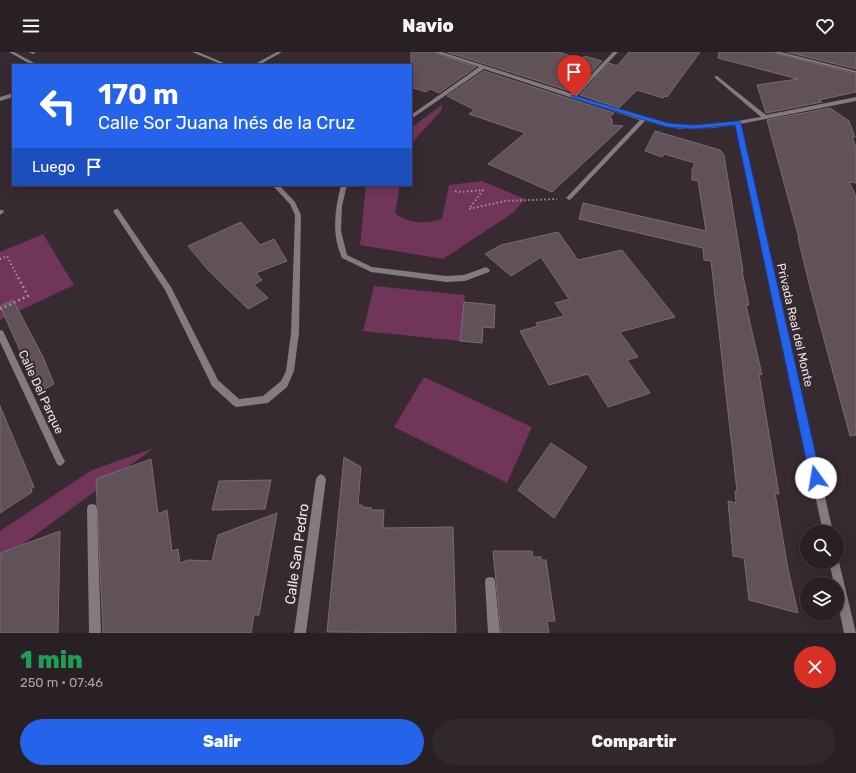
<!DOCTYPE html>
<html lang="es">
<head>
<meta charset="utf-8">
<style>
  :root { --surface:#292025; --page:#31282d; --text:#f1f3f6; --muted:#a5a3a7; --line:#453e42; --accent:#2563eb }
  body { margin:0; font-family:Rubik,sans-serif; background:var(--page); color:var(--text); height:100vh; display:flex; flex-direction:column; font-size:15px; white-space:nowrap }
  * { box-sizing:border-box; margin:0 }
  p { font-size:13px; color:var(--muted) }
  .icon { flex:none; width:22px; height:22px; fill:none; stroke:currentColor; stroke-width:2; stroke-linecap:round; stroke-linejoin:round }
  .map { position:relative; height:581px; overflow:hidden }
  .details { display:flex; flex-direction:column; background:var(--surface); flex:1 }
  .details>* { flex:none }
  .top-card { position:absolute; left:12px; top:12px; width:400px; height:122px; border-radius:0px; box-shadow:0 2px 10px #0003,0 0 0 1px var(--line); background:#2563eb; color:#fff; overflow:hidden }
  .fabs { position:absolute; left:800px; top:473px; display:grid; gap:8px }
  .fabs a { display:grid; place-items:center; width:44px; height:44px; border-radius:50%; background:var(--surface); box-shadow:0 2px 10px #0003,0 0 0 1px var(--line); font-size:20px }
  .pin { position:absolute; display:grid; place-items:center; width:34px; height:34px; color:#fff; margin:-41px -17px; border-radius:50% 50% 50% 0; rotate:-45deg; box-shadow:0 0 4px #0007 }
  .pin .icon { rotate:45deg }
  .me { position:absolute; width:44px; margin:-22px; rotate:347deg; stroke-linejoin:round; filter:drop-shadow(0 0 3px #0008) }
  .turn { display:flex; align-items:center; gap:14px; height:84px; padding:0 20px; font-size:18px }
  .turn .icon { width:52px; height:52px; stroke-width:2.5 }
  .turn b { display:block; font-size:28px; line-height:34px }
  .then { display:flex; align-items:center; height:38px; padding:0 20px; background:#0003; gap:8px; font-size:15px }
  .round { display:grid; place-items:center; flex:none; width:42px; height:42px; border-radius:21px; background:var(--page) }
  .overview { display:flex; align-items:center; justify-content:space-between; height:68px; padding:0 20px }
  h1 { font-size:24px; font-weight:800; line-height:30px; color:#1e9e55 }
  .action { display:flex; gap:8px; margin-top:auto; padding:8px 20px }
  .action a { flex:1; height:46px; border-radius:24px; background:var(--accent); color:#fff; font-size:16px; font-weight:800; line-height:46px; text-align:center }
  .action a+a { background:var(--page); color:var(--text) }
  header { display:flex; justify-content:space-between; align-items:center; height:52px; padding:0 20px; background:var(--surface); font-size:18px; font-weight:800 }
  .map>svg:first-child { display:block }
</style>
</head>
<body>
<header><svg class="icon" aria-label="menu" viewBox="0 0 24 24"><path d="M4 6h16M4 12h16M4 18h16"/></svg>Navio<svg class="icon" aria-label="heart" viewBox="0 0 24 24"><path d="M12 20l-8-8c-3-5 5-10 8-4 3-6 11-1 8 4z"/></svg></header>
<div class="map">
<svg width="856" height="581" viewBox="0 0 856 581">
  <rect width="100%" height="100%" fill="#372a31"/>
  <!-- green -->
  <path fill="#71355a" d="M443,52l-2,7 -30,33v-16z
    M482,129l43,18 -11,13 -71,47 -83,-14 6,-60h34l-5,28c13,11 31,11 47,6l7,-34z
    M43,182l31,51 -74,35v-68z
    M374,234l91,9 -5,46 -97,-10z
    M424,325l108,50 -25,56 -113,-56z
    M154,396l-154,113v-30l92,-61z"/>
  <!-- building -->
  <path fill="#61525a" stroke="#7a6b73" d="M411,0h23l42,15 -37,26 -9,-4 -4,3 -15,-5z
    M447,0h111l23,7 3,-3 18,5 -29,31z
    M629,0h71l-33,45 -2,-1 -2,2 -26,-8 -18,18 -39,-13 29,-32 8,3z
    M719,0h53l84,22v18l-37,8 3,2 -56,11 -9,-28 41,-6 -80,-21z
    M787,0h69v17z
    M484,19l130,42 -5,5 3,1v6l11,1 -71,66 -64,-28 37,-31 -56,-19 6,-4 -28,-14z
    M830,56l19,13 6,16h-3l4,10v36l-7,-1 7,14v239l-6,1 -40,-149 -12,-49h1l-32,-118z
    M655,79l65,19 4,5 19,116h-1l7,34h-3l16,70 -3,-1 20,120 -4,-1 13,76 10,44 -49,-13 -5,-42 -11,-2 -5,-55 8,2 -1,-12h2l-26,-230 -7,-1 -1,-12 -124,-29 4,-16 123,28 -8,-50 -6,-1v-10l3,-7 -31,-9 -2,3 -17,-6z
    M241,170l19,23 14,-6 13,22 -31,12 6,7 -8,5 14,13 -20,11 -40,-39 -20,-24z
    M558,180l20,28 44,-10 53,67 -55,15 18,25 -11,3 23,33 -42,14 -20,-33 -39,11 -29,-54 18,-5 -2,-3 28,-7 -9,-13 14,-4 -28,-42 -30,19 -26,-22 16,-9z
    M13,248l30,57 11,27 -15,8 -39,-86z
    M464,250l31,3 -1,23 -11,-1 -1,16 -22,-2z
    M0,354l34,81 -3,2 1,3 -32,21z
    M551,391l36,24 -33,51 -36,-28z
    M344,405l17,10 -3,38h4v2l10,1 -1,2h13l-1,18 70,-1 3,106 -129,-1z
    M151,407l7,55 9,-4 5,41 6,-2 2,14 8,-3 24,1 6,-26 59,-22 -18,102h-5l-3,18h-148l-7,-154z
    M271,428l-6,29 -53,1 7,-29z
    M60,479l-2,102h-58v-80z
    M493,499h39l1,6h8v3h5l9,61h-8l2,12h-48z"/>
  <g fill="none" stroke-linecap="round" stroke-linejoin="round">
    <!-- path-far1 -->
    <path stroke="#9b9197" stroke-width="2" stroke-dasharray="1.5 2.5" stroke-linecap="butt" d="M455,139l6,1 22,-2 -14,19 36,-8 52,-2
      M0,207l7,-3 11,22"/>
    <!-- path -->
    <path stroke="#9b9197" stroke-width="2.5" stroke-dasharray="2 3" stroke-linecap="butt" d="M0,257l28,-13 -10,-19"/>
    <!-- lane -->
    <path fill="#837b7f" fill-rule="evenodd" d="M9,0h5l24,13h-6z
      M29,0h6v1l-2,1z
      M341,133h6l-5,21 -1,25 6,24 25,12 74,9 18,-1 22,-8 4,3 -1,2 -24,9 -19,1 -75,-10 -29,-14c-11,-24 -7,-49 -1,-73z"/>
    <!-- street -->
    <path fill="#837b7f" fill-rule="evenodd" d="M192,0h6l31,13h-6z
      M277,0h5l-23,13h-6z
      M435,0h7l131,42 40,-42h5l-41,44c32,10 69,26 103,29 24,3 57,-4 81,-8l-46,-39v-2h2l49,39 90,-18v4l-116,23 93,408h-10l-88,-407 -22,3 -33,1 -35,-8 -74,78 -2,1 -3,-2 1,-1 73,-77 -156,-51 -73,50v-4l68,-48z
      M773,0h8l75,19v2z
      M13,41v4l-13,4v-4z
      M272,133h7l16,17 6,13 -2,118 -5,38 -7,16 -19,16 -31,4 -3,-1 -22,-20 -47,-96 -52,-79 3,-2h2l53,78 47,93 21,19 24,-3 18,-15 5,-10 5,-38 4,-118 -5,-11z
      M0,158h3l1,2 -4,3z
      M0,278l3,1 1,2 59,125 2,3 -2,3 -3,2 -3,-2 -57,-122z
      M321,422l3,2 2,3 -20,154h-12l22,-154 2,-3z
      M92,452l4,1 1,4 4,124h-12l-2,-124 1,-4z
      M837,506l2,4 17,71h-12l-7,-33v-16h-3l-5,-22h8z
      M490,525l4,1 1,4 5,51h-12l-3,-51 1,-4z"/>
  </g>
  <!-- route -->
  <path fill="#2563eb" stroke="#184099" d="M572,43l96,28 25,2 45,-4 3,2 80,355 -1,4 -4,2 -4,-2 -2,-4 -75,-353 -42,4 -26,-2 -95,-29z"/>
  <g text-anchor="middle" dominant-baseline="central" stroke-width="4" stroke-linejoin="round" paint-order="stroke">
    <!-- street labels -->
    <g font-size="12" fill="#eee5ea" stroke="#372a31">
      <text transform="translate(795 273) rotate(77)">Privada Real del Monte</text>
      <text transform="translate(41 340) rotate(65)">Calle Del Parque</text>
    </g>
    <!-- near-street labels -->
    <g font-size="14" fill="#eee5ea" stroke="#372a31">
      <text transform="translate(297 502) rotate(-82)">Calle San Pedro</text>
    </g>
  </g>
</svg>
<div class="fabs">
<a><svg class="icon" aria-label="search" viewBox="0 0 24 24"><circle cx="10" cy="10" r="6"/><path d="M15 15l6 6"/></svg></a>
<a><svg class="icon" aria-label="layers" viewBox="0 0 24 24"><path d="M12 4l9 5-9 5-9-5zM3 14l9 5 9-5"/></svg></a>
</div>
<div class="pin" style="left:574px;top:44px;background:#d93025"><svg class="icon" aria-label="arrive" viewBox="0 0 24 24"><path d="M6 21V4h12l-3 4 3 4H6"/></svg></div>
<svg class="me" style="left:816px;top:426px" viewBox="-20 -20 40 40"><circle r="19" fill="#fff"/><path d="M0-13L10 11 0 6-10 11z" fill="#2563eb"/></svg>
<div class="top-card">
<div class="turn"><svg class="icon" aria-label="left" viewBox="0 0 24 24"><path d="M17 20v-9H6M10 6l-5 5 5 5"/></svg><div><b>170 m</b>Calle Sor Juana Inés de la Cruz</div></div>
<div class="then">Luego<svg class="icon" aria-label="arrive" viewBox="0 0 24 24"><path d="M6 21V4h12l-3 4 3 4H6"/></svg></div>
</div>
</div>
<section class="details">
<div class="overview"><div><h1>1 min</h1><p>250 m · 07:46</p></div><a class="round" style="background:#d93025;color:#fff"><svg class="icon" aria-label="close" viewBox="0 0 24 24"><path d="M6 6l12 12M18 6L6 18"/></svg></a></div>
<div class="action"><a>Salir</a><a>Compartir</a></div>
</section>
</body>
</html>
